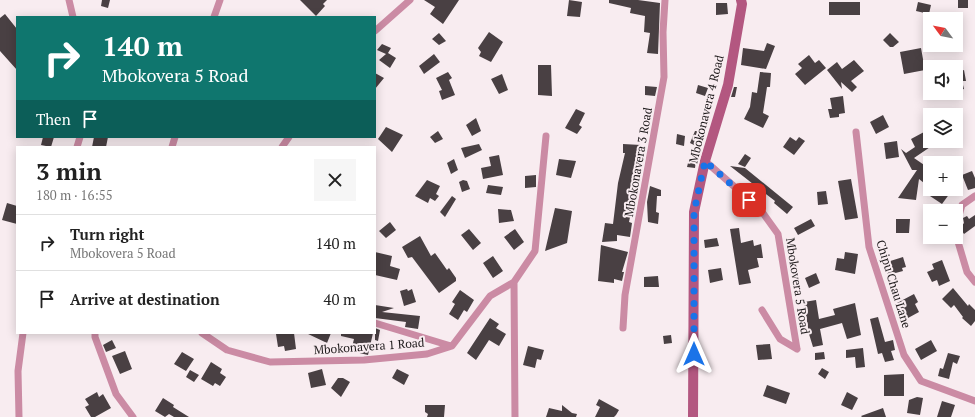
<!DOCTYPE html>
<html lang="en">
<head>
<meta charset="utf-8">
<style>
  :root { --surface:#fff; --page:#f6f6f6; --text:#222; --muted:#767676; --line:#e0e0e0 }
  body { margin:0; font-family:"PT Serif",serif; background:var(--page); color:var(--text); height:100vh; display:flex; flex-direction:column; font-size:15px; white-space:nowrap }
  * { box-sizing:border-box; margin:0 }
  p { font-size:13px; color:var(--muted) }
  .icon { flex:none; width:22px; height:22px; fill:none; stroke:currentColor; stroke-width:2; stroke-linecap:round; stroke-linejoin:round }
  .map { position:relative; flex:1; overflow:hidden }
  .panel { position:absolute; left:16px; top:146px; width:360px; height:188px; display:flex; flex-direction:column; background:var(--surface); border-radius:0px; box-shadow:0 2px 10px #0003 }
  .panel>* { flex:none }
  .guide { position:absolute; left:16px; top:16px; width:360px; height:122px; border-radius:0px; box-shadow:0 2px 10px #0003; background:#0f766e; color:#fff; overflow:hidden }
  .needle { width:26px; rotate:302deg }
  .buttons { position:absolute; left:923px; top:12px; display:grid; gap:8px }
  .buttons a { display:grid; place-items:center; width:40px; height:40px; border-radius:0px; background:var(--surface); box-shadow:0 2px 10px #0003; font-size:20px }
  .pin { position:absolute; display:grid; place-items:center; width:34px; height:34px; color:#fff; margin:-17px; border-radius:8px; box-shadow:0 2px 6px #0006 }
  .me { position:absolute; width:44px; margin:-22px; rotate:0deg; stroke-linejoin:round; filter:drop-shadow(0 0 3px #0008) }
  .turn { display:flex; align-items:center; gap:14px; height:84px; padding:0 20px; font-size:18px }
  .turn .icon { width:52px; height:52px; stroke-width:2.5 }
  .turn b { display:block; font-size:28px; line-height:34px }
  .then { display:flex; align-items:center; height:38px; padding:0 20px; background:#0003; gap:8px; font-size:15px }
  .round { display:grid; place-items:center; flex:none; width:42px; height:42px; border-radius:0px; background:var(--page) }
  .summary { display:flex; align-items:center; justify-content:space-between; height:68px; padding:0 20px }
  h1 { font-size:24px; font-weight:800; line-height:30px }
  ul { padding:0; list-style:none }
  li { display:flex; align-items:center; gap:12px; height:56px; padding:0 20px; border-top:1px solid var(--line) }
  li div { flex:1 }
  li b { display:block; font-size:15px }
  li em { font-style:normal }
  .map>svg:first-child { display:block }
</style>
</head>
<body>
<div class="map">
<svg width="975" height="417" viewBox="0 0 975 417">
  <rect width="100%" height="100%" fill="#f8ecf0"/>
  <!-- building -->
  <path fill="#494043" d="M102,0h8l-2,8 -7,-2z
    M300,0h27l-4,4 2,2 -9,10z
    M424,0h35l-16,24 -13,-10 5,-7z
    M569,0l13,2 -2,15 -13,-1z
    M609,0h29l22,3 -2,51 -11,-1 3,-20 -6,-1 1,-16 -15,-3 1,-5 -22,-5z
    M958,0h10v8h-10z
    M829,2h31v13h-31z
    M918,2l13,3 -2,9 -13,-3z
    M716,3h11l1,11 -12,1z
    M5,14l12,15v41l-17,-19v-33z
    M489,32l14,10 -12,20 -12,-6 2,-4 -3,-4z
    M439,33l7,8 -7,4 -7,-6z
    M890,33l9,9 -6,5h-3l-7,-7z
    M767,43l8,3 -9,23 -25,-4 2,-17 21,3z
    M382,44l9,4 -3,5 8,5 -6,10 -11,-8 7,-6 -9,-4z
    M921,48l4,22 -21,4 -4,-22z
    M434,54l6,8 -16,12 -5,-8z
    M809,55l6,8 4,-3 7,8 -21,17 -10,-11 7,-6 -4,-4z
    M854,60l10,11 -13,10 6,6 -5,5 -11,-10 1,7 -15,-19 10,-8 5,7z
    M538,65h13l1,31 -14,-1z
    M960,67l1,4 3,-1 2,11h-4l2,8 -8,2v-23z
    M448,72l4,6 -3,2 6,15 -13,5 -3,-9 3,-1 -6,-12z
    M760,72l11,1 -1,14h-3l-4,26 6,3 -6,12 -19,-9 6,-12 2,-15 5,1z
    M375,73l9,5 -9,11z
    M502,74l6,16 -9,4 -8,-15z
    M698,85l10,3 -3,8 -9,-3z
    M645,86l12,1 -2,9 -10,-1z
    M734,87h3l-2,10h-4z
    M843,96l2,17 -6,1v3l-9,1 -2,-9h4l-2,-11z
    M576,109l9,4 -6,12 3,2 -5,7 -12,-6z
    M883,115l6,12 -13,7 -6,-12z
    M476,118l5,13 -9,5 -6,-11z
    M386,127l17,8 -11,17 -14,-13z
    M438,131l5,8 -8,4 -5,-6z
    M695,131h7l-1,7 -5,8 -6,-3z
    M924,132l2,4 4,-2v7h9l-25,17 16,11v5l-6,9 -5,-4 -3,21 -18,-2 19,-28h-5l-11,-21 5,4 9,-6 -4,-8z
    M677,134l8,2 -1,10 -8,-2z
    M43,137h11l-3,10 -10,-2z
    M94,137h14l-2,10h-14z
    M790,137l6,4 3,-4 6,4 -11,14 -11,-8z
    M897,141l2,16 -13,2 -2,-16z
    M479,144l3,6 -17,8 -4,-10z
    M623,144l18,1 -6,21 4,1 -3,14 4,1 -3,17 -3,-1 -5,24 3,1 -2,14 -13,-2v6l-15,1 3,-19 8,1 5,-41 7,-30h-2z
    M745,154l6,4 -6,9 -7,-3z
    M499,155l4,20 -20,4 -2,-11 10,-2 -2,-9z
    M454,159l4,11 -7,4 -4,-11z
    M559,159l17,2 -5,17 -15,-3z
    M689,159l7,1 -1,8 -8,-1z
    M730,166l15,2 48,39 -6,7 -13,-11 1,-2z
    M972,171l3,7v10l-7,2 -6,-15z
    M536,175v12l-11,1v-12z
    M851,179l7,39 -13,2 -7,-39z
    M427,180l13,6 -4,8 3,2 -4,5 -5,-3 -2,5 -13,-7z
    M463,180l4,1 3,8 -8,3 -3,-10z
    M488,185l15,2 -2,8 -15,-2z
    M650,186l11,4v6h-4l-1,16 3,1 -1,11 -10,-2 -1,-20z
    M935,189h18l-11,15 -12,-8z
    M826,191l2,13 -10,1 -1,-13z
    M452,196l4,3 -11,18 -5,-5z
    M7,203l10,3v18l-15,-4z
    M555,208l17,3 -5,32 -22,8z
    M498,209l13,1 3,11 -15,2z
    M975,215v11l-11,8 -4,-6 4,-5 -1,-5 4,-2 2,3z
    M811,219l4,7 -17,9 -4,-7z
    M896,219h14l-1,14h-13z
    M390,222l6,8 -10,8 -7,-7z
    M739,228l2,15 12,-3 1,6 7,-2 2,14h-6l2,9 -11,3 3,13 -12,2 -9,-56z
    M469,229l12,14 -8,7 -12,-15z
    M515,229l9,13 -10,8 -10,-13z
    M420,236l11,20 4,-3 12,17 2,-2 7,10v3l-17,12 -27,-36 -4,1 -6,-11z
    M717,238l2,8 -14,2 -1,-8z
    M601,245l27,7 -6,20h2l-2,9 -8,-2v4l-16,-2z
    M375,252l17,4 -2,10 10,3 -3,11 -22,-5z
    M845,252l13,2 -3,20 -20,-4 2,-12 7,1z
    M493,256l10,15 -10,7 -10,-15z
    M903,257l3,10 -4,1 1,3 -15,4 -4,-12z
    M942,260l8,21 -11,5 -2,-6 -5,2 -5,-10 7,-3 -2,-5z
    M721,268l2,12 -13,3 -2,-13z
    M816,273l4,10 -11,5 -4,-10z
    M658,276l1,11h-15v-10z
    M953,288l15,18 1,-2 6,6v11l-4,5 -9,-8 1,-1 -9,-12 -3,3 -9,-9z
    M407,289l1,2 4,-2 4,13 -12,4 -4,-15z
    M460,290l14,10 -7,12 -3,-2 -6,10 -9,-6 6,-10 -3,-2z
    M914,294l4,8 -3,2 4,8 -11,6 -3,-5 -3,1 -5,-11z
    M816,300l3,19 16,-4 -2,-6 22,-6 6,32 -14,4 -5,-16 -22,6 3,16 -10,2 -4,-13 -5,-32z
    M375,305l19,3 -12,4 38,4 -2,13 -13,-2 1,-5 -31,-4z
    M878,317l7,25 8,-2 2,10 -4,1 3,9 -9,2 -3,-9 -4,1 -8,-35z
    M490,318l9,6 -3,4 10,6 -7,12 -10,-6 -13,20 -9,-7z
    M375,328l5,2 -2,11 -3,-1z
    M294,333l2,16 -11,2 -1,-5 -6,1 -2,-13z
    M306,333h25l-4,10z
    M341,333h32l-5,22 -17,-4 3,-12 -13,-3z
    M671,335l1,8 -8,1 -1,-8z
    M112,340l4,8 -10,4 -3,-7z
    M931,340l6,11 -16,9 -6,-11z
    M770,344l2,15 -14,1 -2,-15z
    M528,346l16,4 -3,10 -4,-1 -2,9 -12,-3z
    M863,348l2,19 -9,1 -1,-11 -9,1v-8z
    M125,351l7,18 -12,5 -8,-18z
    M182,352l12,7 -8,12 -12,-7z
    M824,352l1,7 -10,1v-7z
    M948,353l12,3 -3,8 -4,-2 -4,17 -11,-3 2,-8 3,1z
    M211,362l11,7 -2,4 6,4 -6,9 -5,-3 -2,3 -12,-7z
    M822,368l7,4 -4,7 -7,-5z
    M322,369l4,16 -15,3 -3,-15z
    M397,369l12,6 -5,10 -12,-7z
    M190,370l9,5 -5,7 -8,-5z
    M904,374v22h-20v-21z
    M338,378h5l7,4 -9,15 -10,-9z
    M767,385l23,8 -4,11 -23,-8z
    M97,392l2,5 4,-3 8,14 -16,9h-4l-6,-10 4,-2 -4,-6z
    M847,392l11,6 -6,12 -11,-5z
    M917,397l6,1 -3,17 -13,-2 2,-13z
    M163,398l11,7 -1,2 16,10h-15l-5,-3 -4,3 -10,-6z
    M599,399l20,11 -3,5 -2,2h-19l5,-10 -4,-2z
    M942,401l13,4 -4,12h-14z
    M425,405h20l-1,12h-17l1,-3 -3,-2z
    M562,405l10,8 5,1 -1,3h-30l3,-9 13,3z
    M883,408l3,9h-24l-1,-1z"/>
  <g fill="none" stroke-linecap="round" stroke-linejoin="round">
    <!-- street -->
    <path stroke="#cb8ba4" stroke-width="7" d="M69,0l4,17
      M214,17l6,-17
      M375,31l35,-31
      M856,132l13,115 35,108 17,26 54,20
      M77,147l3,-10
      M172,147l3,-10
      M282,147l7,-10
      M705,161l55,48 18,25 19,115
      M956,226l6,-21 13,-9
      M956,235l11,37 8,10
      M762,310l18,29 17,10
      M375,323l76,23
      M623,328l2,-33 39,-218 -1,-45 2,-32
      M95,333v4l21,57 17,23
      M202,333l25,17 43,12 94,-2 63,-6 25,-8 38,-50 24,-14
      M19,417l-1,-46 5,-38
      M515,417l-1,-135 21,-31 11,-115"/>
    <!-- secondary -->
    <path stroke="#b35780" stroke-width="10" d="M693,417l1,-205 11,-51 23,-76 14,-81 -1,-4"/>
  </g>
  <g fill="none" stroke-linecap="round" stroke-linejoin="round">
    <!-- route -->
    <path stroke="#1a73e8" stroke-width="7" stroke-dasharray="0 12.6" d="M694,354v-142l11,-51 44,39"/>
  </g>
  <g text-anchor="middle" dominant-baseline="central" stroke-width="4" stroke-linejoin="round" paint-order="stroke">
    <!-- street labels -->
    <g font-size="12" fill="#1e1a1b" stroke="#f8ecf0">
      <text transform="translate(706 109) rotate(-76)">Mbokonavera 4 Road</text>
      <text transform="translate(638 162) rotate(-80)">Mbokonavera 3 Road</text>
      <text transform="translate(894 284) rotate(73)">Chipu Chau Lane</text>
      <text transform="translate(798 286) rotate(81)">Mbokovera 5 Road</text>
      <text transform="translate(369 346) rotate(-4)">Mbokonavera 1 Road</text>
    </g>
  </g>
</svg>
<div class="buttons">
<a><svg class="needle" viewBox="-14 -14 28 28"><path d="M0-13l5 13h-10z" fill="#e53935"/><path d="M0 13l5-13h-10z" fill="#767676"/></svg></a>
<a><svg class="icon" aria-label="sound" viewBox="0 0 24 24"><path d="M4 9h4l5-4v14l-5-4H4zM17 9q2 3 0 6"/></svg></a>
<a><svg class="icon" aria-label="layers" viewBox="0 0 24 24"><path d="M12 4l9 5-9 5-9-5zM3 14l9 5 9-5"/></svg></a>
<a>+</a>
<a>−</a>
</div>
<div class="pin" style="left:749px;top:200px;background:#d93025"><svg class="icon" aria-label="arrive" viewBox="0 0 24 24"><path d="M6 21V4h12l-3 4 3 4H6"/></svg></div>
<svg class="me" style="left:694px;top:354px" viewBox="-20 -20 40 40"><path d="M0-17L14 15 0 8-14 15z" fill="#1a73e8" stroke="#fff" stroke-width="4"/></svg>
<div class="guide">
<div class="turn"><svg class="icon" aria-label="right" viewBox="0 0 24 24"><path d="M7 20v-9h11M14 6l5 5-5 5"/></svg><div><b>140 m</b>Mbokovera 5 Road</div></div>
<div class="then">Then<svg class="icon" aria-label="arrive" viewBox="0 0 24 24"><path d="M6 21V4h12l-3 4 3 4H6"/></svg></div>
</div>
<section class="panel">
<div class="summary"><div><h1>3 min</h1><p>180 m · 16:55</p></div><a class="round"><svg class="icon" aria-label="close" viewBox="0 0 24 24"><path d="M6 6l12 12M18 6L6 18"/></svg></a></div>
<ul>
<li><svg class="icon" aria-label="right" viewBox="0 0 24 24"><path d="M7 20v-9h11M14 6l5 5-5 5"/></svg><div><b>Turn right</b><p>Mbokovera 5 Road</p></div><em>140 m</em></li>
<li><svg class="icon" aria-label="arrive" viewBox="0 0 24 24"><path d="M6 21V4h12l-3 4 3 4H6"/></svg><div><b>Arrive at destination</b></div><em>40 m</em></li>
</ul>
</section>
</div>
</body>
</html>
